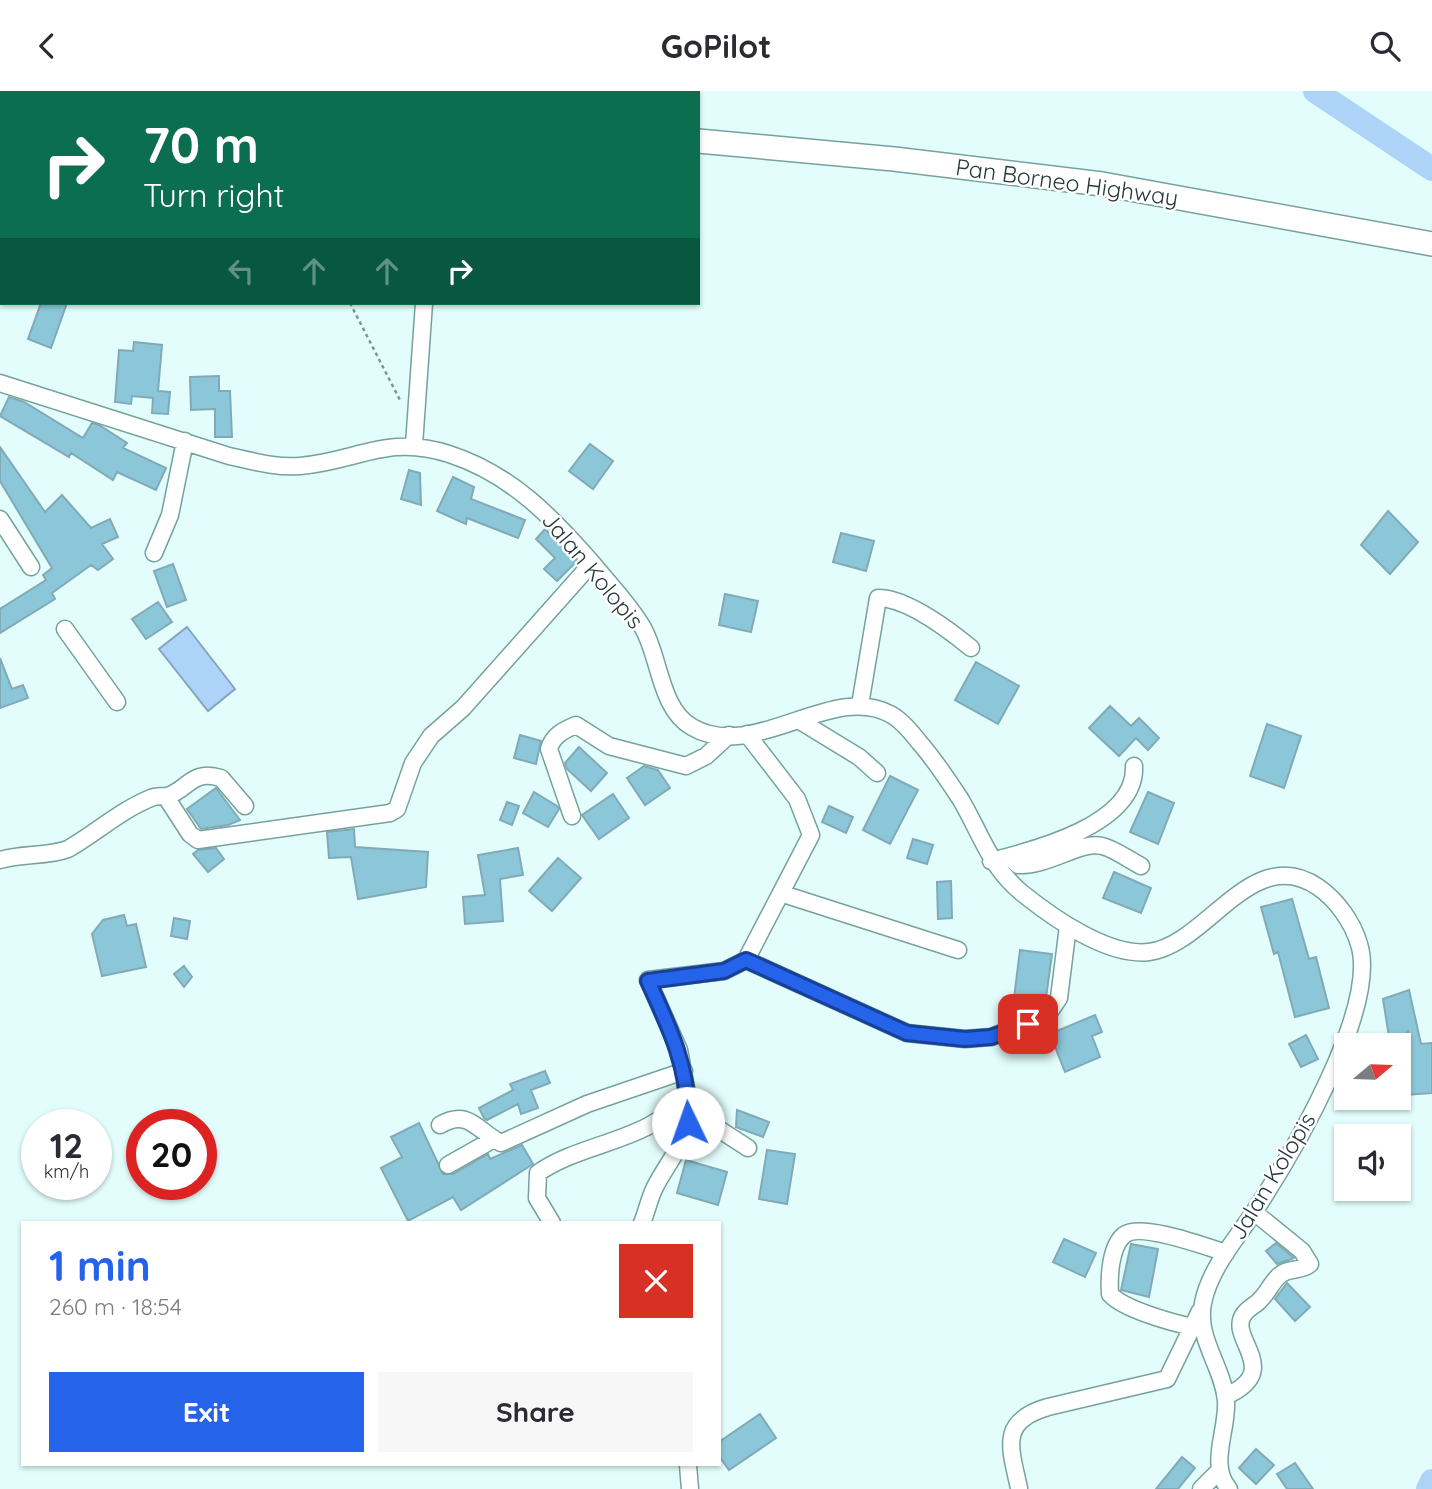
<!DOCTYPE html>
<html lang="en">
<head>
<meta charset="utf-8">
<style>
  :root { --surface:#fff; --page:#f7f7f7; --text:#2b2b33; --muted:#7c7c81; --accent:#2563eb }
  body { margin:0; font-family:Quicksand,sans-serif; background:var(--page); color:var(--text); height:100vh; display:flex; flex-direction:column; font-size:26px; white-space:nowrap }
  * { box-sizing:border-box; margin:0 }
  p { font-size:23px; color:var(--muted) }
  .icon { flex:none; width:38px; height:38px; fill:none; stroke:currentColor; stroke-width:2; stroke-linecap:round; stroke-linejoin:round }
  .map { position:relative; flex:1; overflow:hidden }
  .details { position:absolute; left:21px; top:1130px; width:700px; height:245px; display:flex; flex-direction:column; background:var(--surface); border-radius:0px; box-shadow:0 2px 5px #0004 }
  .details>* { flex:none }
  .guide { position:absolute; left:0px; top:0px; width:700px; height:214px; box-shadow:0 2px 5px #0004; background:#0b6e4f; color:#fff; overflow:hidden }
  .needle { width:46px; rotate:71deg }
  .buttons { position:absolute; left:1334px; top:942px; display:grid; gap:14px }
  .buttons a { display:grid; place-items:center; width:77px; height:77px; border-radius:0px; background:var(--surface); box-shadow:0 2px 5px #0004; font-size:35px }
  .speed { position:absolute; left:21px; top:1018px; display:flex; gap:14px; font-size:35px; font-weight:700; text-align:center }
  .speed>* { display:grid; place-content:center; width:91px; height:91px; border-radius:50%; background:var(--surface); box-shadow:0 2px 5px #0004; line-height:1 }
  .speed small { font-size:18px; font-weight:400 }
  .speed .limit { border:10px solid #d22; background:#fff; color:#111 }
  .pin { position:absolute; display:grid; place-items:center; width:60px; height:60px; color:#fff; margin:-30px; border-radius:14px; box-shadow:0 4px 10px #0006 }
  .me { position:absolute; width:77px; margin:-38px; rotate:357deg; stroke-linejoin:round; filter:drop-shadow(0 0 5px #0008) }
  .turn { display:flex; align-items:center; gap:24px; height:147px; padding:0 28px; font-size:32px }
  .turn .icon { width:91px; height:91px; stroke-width:2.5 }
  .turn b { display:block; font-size:49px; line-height:60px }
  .lanes { display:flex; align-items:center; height:66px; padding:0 28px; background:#0003; justify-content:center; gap:35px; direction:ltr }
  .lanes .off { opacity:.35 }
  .round { display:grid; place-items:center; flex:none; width:74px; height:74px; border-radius:0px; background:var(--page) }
  .head { display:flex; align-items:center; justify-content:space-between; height:119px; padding:0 28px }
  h1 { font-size:42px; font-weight:800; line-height:52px; color:var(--accent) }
  .button { display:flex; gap:14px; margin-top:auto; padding:14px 28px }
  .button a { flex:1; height:80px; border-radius:0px; background:var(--accent); color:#fff; font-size:28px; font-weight:800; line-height:80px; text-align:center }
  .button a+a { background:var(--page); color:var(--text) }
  header { display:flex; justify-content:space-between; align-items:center; height:91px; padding:0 28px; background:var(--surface); font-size:32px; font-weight:800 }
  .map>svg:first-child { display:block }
</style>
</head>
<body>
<header><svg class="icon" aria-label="back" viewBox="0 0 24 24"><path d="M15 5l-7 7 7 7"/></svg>GoPilot<svg class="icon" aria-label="search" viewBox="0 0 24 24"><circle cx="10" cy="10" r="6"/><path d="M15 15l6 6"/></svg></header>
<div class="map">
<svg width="1432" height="1398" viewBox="0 0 1432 1398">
  <rect width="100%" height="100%" fill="#e2fdfb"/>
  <!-- water -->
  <path fill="#aed3f9" stroke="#85a5bf" stroke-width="2" d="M187,536l48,62 -27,22 -49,-62z"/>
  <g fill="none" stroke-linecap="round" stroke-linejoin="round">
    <!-- river -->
    <path stroke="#aed3f9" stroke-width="24" d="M1315,0l117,78
      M364,2v-2
      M0,90l2,-2
      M1428,1398l4,-8"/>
  </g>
  <!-- building -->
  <path fill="#8cc7d9" stroke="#81aab7" stroke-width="2" d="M41,212h26l-16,45 -23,-9z
    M134,251l28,3 -4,46 12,1 -2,22 -16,-1 1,-15 -21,-2 -1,8 -16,-2 4,-52 14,1z
    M219,285v15h11l2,46h-17v-28l-24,1 -1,-33z
    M9,306l15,5 59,36 9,-15 7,2 28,18 -4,5 43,20 -10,22 -39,-18 -4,8 -42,-27 -2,4 -69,-41z
    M590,353l23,17 -20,28 -24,-18z
    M0,356l45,65 17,-17 29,33 19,-9 8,18 -16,7 11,15 -15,11 -7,-5 -39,28 3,6 -55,34v-24l46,-29 -3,-5 9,-7 -52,-87z
    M409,379l11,3 1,32 -20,-6z
    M453,386l21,10 -3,12 54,21 -7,18 -51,-20 -1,6 -29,-13z
    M1388,420l30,31 -28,32 -29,-29z
    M545,438l32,32 -20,20 -13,-12 11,-11 -19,-19z
    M841,442l33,8 -8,30 -33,-9z
    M173,473l13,36 -19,7 -13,-36z
    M725,503l33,7 -7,31 -32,-7z
    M158,511l14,20 -26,17 -14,-20z
    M0,567l12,31 11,-4 5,13 -28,10z
    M976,571l43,24 -21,38 -43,-24z
    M1110,615l21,20 8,-8 20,20 -11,12 -12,-12 -17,18 -30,-28z
    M1267,633l34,12 -17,52 -34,-12z
    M520,644l21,6 -5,23 -22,-6z
    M579,656l28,26 -16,18 -24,-22 -2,-6z
    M644,675l14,4 12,18 -25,17 -18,-27z
    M890,685l28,14 -28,54 -27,-14z
    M216,697l24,32 -12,5 -27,4 -14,-20z
    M534,701l23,14 2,3 -11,18 -25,-14z
    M1148,701l26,11 -16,41 -28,-12z
    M613,703l16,24 -30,21 -17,-24z
    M507,711l12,4 -7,19 -12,-5z
    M829,715l24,11 -7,16 -24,-11z
    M354,738l1,18 73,5 -2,35 -68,12 -7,-42 -22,1 -2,-26z
    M913,748l20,6 -6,19 -20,-6z
    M216,757l8,11 -16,13 -15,-18 5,-4z
    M518,757l5,27 -23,4 3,42 -38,3 -2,-27 22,-2 -7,-40z
    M558,767l23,20 -29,33 -23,-20z
    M1114,781l37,16 -10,25 -38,-15z
    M951,790l1,37 -14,1 -1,-37z
    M1292,808l17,60 7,-2 13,51 -34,9 -17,-65 -4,2 -13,-47z
    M124,824l3,11 9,-2 10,43 -44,9 -10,-42 11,-14z
    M174,827l16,3 -3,18 -16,-3z
    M1020,859l32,4 -6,44 -9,11 -24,-3z
    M184,875l8,11 -8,10 -10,-13z
    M1409,899l12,54 11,-1v50l-27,2 3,-65 -3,8 -15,5 -7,-44z
    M1095,924l7,17 -10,4 8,21 -35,15 -15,-38z
    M1306,944l12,24 -17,8 -12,-23z
    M545,980l5,12 -19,7 7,18 -17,6 -3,-10 -31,16 -3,-2 -5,-10 34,-18 -3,-6z
    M737,1019l32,12 -6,15 -27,-10z
    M419,1032l24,51h10l35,-20 2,5 32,-14 11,19 -72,46 -8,-13 -45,24 -27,-53 21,-11 -11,-20z
    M767,1059l28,4 -8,50 -28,-5z
    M686,1069l41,12 -9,33 -41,-12z
    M1064,1148l32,14 -11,24 -32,-15z
    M1276,1152l18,15 -17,6 -11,-13z
    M1131,1153l27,5 -9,48 -28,-7z
    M1287,1192l23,24 -15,14 -20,-22z
    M760,1323l16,24 -47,32 -10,-14v-14z
    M1256,1358l18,16 -18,19 -17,-16z
    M1182,1366l13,11 -17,21h-22z
    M1295,1372l18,26h-26l-10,-15z"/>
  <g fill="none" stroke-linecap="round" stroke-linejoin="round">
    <defs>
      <path id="minor" d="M0,292l229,73c23,5 47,12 71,10 58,-5 87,-32 149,-12 62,20 103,63 144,110 17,21 37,41 50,64 17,30 17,81 49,99 61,36 140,-45 198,-13 10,5 22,19 29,28 16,18 29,38 42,58 20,34 29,67 61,93 30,24 86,64 127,59 58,-7 103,-110 169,-65 19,13 35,36 41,57 20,63 -66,208 -101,262 -19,30 -48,61 -55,97 -7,36 20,63 23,98 2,29 -18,64 3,88
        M414,354l10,-142
        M0,428l31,48
        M154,462l16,-38 15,-74
        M65,538l52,73
        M860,614l18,-107c29,0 71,32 93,50
        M800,630l59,36 18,16
        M166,706l24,37 8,6 192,-27 7,-4 16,-46 18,-27 32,-28 129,-145
        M572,725l-23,-67c4,-14 15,-19 27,-24l33,21 77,20 20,-10 23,-21
        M1009,766l9,8c29,2 64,-25 84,-19 13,3 27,14 39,20
        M0,769c23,-7 46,-3 68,-11 28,-16 53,-39 83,-51 6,-3 12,-1 16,-2 21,-6 24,-27 54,-18l24,28
        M991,770c44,-11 146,-37 143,-95
        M783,803l175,56
        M746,869l161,73 58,6 26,-2 56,-21 12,-18 9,-72
        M687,1002l27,33 34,22
        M440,1034c29,-17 37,6 61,18l86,-39 97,-33
        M448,1074l46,-26
        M552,1132l-15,-25 1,-25c45,-32 116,-31 149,-80l-8,-43 -31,-70 76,-9 22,-11 65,-125 -14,-36 -50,-65
        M642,1132c5,-12 7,-24 13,-36 15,-30 42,-54 29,-90
        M1192,1236c-22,-5 -69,-18 -82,-33 -1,-17 0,-47 14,-59 16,-13 83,12 102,18
        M1226,1305c59,-26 0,-58 18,-82 4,-6 12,-9 16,-14 8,-7 12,-19 20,-25 9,-8 21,-3 30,-11l-8,-13 -48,-39
        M688,1374l2,24
        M1019,1397c-9,-41 -20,-67 29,-81l119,-28 33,-68
        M1201,1398l18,-18"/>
      <path id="highway" d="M134,0l19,2
        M0,10h2
        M698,50l196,18 208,25 330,60"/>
    </defs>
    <!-- minor casing -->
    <use href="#minor" stroke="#75a29d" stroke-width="19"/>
    <!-- highway casing -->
    <use href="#highway" stroke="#75a29d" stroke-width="26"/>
    <!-- path -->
    <path stroke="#7f9593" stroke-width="2.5" stroke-dasharray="3.5 3.5" stroke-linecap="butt" d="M324,2l1,-2
      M350,212l51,99"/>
    <!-- minor -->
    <use href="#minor" stroke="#fff" stroke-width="16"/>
    <!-- highway -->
    <use href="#highway" stroke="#fff" stroke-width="23"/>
  </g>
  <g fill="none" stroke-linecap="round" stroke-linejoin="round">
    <defs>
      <path id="route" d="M688,1032c2,-52 -18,-95 -40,-142l76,-10 22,-11 161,73 58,6 26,-2 37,-13"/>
    </defs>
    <!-- route casing -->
    <use href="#route" stroke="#184099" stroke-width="18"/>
    <!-- route -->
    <use href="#route" stroke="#2563eb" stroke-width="12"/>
  </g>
  <g text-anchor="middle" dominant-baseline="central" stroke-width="5" stroke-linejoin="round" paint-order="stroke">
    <!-- street labels -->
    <g font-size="23" fill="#263937" stroke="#fff">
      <text transform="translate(1067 91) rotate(8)">Pan Borneo Highway</text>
      <text transform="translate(593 479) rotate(50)">Jalan Kolopis</text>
      <text transform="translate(1272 1085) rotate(-59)">Jalan Kolopis</text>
    </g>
  </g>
</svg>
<div class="buttons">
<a><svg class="needle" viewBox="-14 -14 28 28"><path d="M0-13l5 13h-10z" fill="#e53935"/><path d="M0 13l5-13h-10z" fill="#7c7c81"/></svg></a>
<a><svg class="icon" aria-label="sound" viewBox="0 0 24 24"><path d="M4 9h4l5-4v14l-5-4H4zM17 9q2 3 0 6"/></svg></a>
</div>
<div class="speed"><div>12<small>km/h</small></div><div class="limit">20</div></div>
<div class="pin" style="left:1028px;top:933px;background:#d93025"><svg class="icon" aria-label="arrive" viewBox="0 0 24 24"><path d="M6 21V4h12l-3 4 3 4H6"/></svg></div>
<svg class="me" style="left:688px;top:1032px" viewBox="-20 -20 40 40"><circle r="19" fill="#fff"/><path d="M0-13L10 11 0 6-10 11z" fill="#2563eb"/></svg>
<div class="guide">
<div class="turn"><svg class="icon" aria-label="right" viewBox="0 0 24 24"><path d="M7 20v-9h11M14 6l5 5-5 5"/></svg><div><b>70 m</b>Turn right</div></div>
<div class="lanes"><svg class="icon off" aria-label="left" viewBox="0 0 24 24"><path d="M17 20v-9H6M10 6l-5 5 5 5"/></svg><svg class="icon off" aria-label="ahead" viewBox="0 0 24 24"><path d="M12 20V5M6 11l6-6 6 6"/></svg><svg class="icon off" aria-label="ahead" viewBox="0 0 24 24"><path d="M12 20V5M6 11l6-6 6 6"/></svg><svg class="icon" aria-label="right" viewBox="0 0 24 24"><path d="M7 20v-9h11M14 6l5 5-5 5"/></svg></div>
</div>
<section class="details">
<div class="head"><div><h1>1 min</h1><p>260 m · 18:54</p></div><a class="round" style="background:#d93025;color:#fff"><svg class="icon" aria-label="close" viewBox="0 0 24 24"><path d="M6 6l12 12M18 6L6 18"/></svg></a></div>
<div class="button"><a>Exit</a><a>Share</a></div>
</section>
</div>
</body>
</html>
